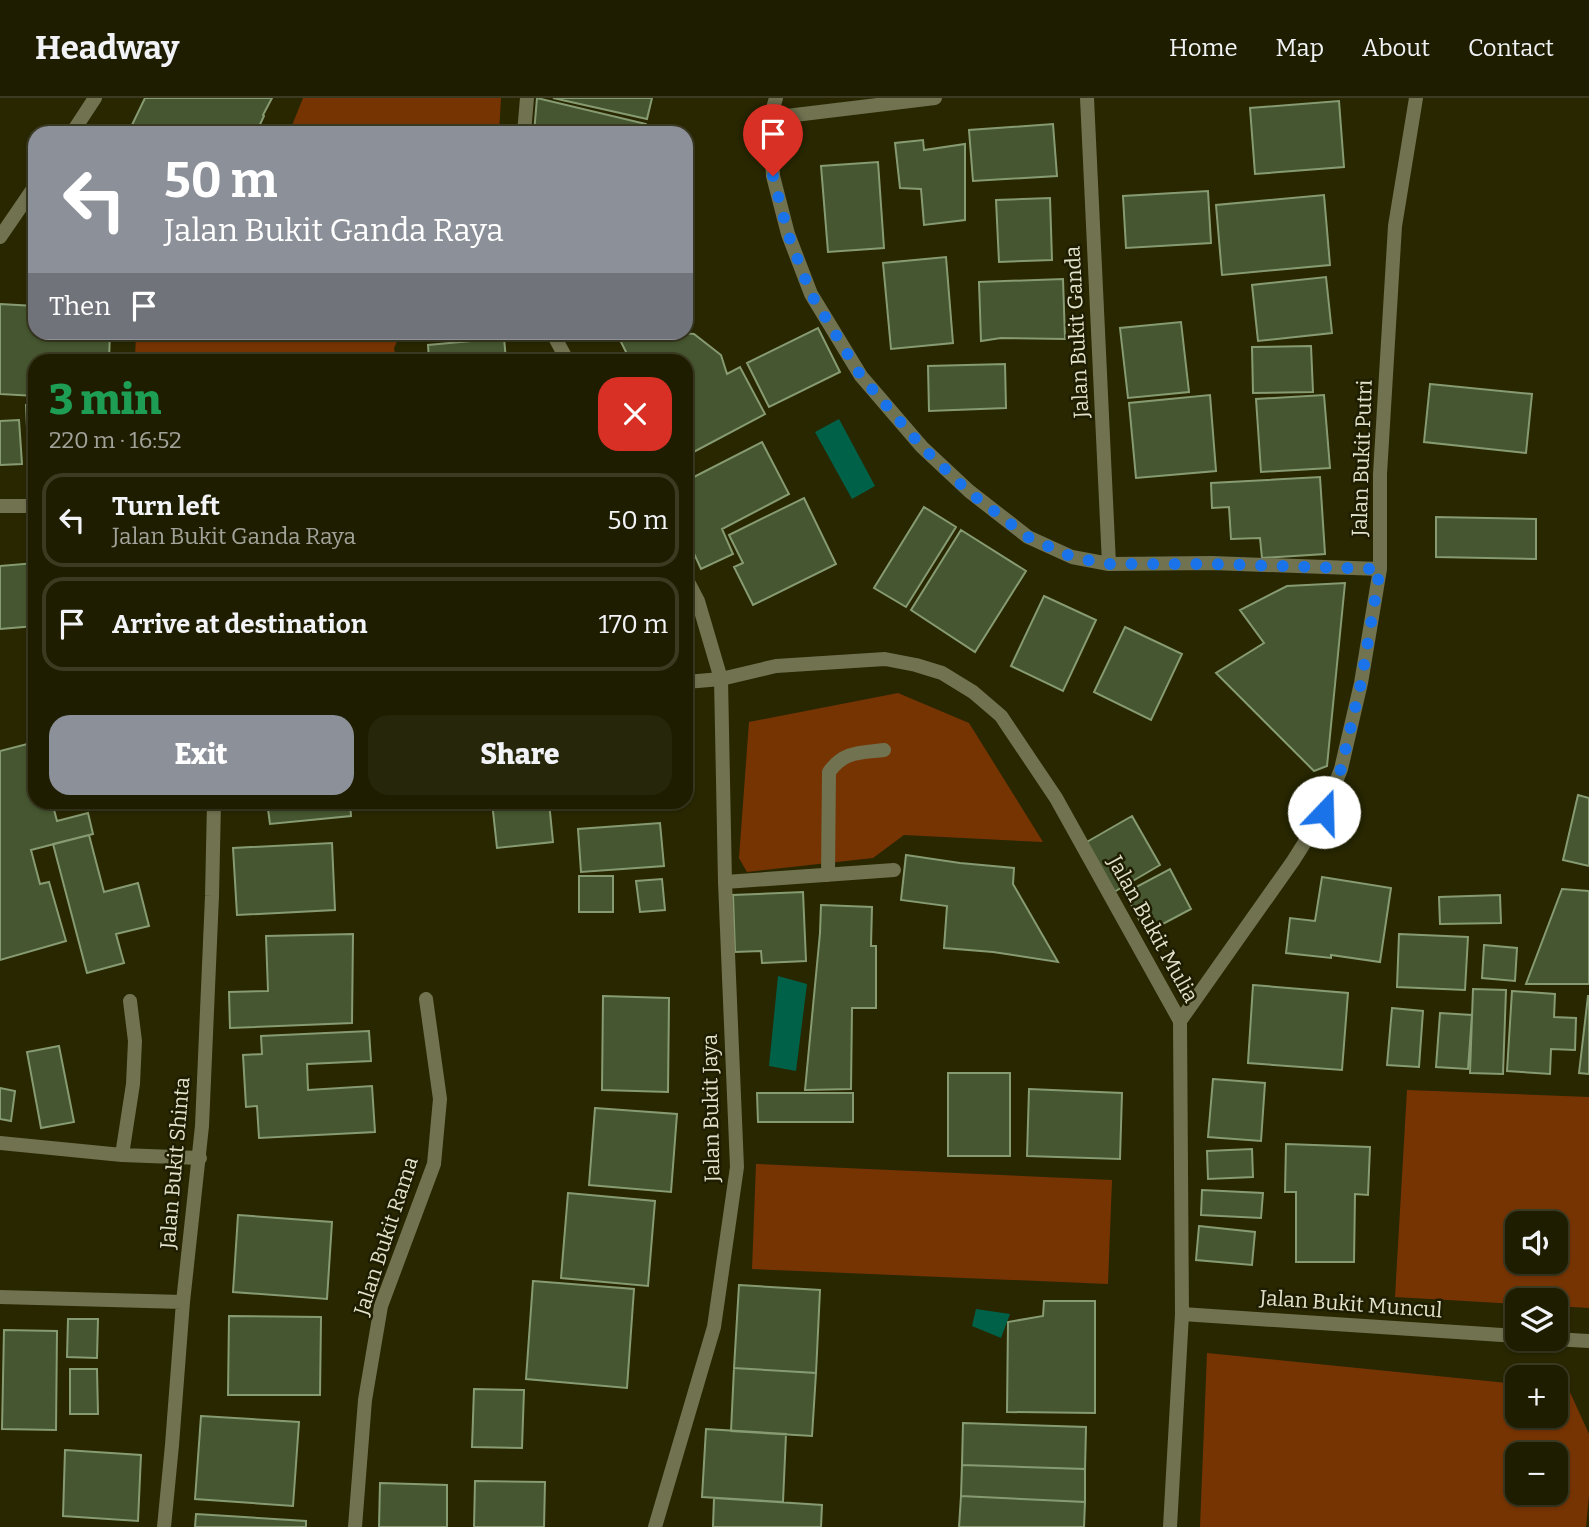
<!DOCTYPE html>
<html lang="en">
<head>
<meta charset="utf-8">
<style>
  :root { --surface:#1e1d00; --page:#26260a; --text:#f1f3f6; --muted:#a1a299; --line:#3c3b22; --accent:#8c9099 }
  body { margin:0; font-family:Bitter,serif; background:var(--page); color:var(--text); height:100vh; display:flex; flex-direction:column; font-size:26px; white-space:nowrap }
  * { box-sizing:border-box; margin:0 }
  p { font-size:23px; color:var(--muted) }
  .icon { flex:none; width:38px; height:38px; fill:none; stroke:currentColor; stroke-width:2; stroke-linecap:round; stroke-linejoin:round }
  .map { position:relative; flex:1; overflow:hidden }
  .panel { position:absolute; left:28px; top:256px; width:665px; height:455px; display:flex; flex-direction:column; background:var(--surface); border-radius:21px; box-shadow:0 2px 5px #0004,0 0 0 2px var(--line) }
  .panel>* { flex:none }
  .top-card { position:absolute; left:28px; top:28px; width:665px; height:214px; border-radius:21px; box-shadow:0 2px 5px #0004,0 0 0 2px var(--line); background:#8c9099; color:#fff; overflow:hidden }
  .fabs { position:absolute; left:1505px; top:1113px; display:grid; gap:14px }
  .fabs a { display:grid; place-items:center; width:63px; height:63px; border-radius:14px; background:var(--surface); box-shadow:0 2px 5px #0004,0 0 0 2px var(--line); font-size:35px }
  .pin { position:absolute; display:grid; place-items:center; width:60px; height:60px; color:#fff; margin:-72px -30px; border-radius:50% 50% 50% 0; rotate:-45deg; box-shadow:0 0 7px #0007 }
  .pin .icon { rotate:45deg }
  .me { position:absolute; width:77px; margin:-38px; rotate:21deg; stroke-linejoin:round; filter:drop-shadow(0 0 5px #0008) }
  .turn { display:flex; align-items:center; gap:24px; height:147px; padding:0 21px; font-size:32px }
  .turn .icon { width:91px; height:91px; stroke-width:2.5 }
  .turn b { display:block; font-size:49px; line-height:60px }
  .then { display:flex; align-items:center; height:66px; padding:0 21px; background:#0003; gap:14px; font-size:26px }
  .round { display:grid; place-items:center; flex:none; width:74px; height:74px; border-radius:21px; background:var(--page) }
  .summary { display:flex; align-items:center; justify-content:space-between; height:119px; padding:0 21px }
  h1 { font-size:42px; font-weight:800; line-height:52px; color:#1e9e55 }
  .action { display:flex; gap:14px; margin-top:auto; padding:14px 21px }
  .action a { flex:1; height:80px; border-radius:21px; background:var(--accent); color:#fff; font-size:28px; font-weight:800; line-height:80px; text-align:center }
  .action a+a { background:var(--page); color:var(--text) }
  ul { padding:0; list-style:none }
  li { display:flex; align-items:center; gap:21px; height:94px; margin:0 14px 10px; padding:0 7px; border:4px solid var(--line); border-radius:21px }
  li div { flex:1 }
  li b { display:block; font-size:26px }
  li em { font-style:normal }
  header { display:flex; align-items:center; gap:42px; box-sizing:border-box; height:98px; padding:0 35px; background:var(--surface); border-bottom:2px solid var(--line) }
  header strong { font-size:33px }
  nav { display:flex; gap:38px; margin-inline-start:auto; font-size:24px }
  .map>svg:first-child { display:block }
</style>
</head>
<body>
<header>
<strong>Headway</strong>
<nav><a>Home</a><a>Map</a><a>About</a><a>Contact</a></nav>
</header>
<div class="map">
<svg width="1589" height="1429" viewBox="0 0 1589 1429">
  <rect width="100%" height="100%" fill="#282700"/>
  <!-- green -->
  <path fill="#773403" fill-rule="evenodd" d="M303,0h198l-2,35h-210z
    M136,235v-1l265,1 -7,15 2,12h-261z
    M898,595l71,30 74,119 -139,-7 -31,23 -126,14 -8,-14 10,-136z
    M1407,992l182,7v211l-33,-2v-6h-39v4l-122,-7zM1517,1125h39v39h-39z
    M756,1066l356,16 -4,104 -356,-15z
    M1207,1255l310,31v32h39v-28l13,2 20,44v61l-3,32h-386zM1556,1356v39h-39v-39z"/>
  <!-- water -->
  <path fill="#006149" d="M839,321l36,67 -23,13 -37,-67z
    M778,878l29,8 -11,87 -27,-5z
    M976,1211l34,5 -9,24 -29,-12z"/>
  <!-- building -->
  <path fill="#455630" stroke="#879b72" stroke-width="2" d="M145,0h127l-9,17 1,1 -8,17h-116l-10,-4z
    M537,0l109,26 1,9h-113z
    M553,0h99l-5,21z
    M1339,3l5,66 -89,7 -5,-66z
    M1053,26l4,52 -84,5 -4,-51z
    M923,42l1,10 41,-6v76l-41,5 -3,-36 -21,-1 -5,-45z
    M878,64l6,86 -56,4 -7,-86z
    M1208,93l3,52 -85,5 -3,-52z
    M1324,97l6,70 -108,10 -6,-70z
    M1050,100l2,62 -53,2 -3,-62z
    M946,159l7,86 -62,6 -8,-86z
    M1326,179l6,56 -74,8 -6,-56z
    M1063,181l2,60 -64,-1 -20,3 -2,-59z
    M0,206l35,2v26h75l-1,28h-74v36l-35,-2z
    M1181,224l8,70 -61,6 -8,-70z
    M818,230l22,44 -71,35 -22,-44z
    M625,234h28l3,6 13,-6 25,2 27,21 6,19 13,-7 25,47 -79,42v-96h-56l-12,-24z
    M504,240l2,22h-77l-1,-15z
    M1311,248l2,46 -60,1 -1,-46z
    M1005,266l1,44 -77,3 -1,-45z
    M1430,286l102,10 -6,59 -102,-11z
    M1210,297l6,76 -80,7 -7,-75z
    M1324,297l6,73 -69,4 -5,-73z
    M26,307h9v69h-6z
    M19,322l3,44 -22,1v-44z
    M762,344l27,52 -67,35 11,25 -32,15 -15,-33v-44l5,-2 -5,-9z
    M1320,379l5,77 -63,4 -2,-20 -29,1 -2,-32 -17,1 -1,-25z
    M804,400l32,66 -83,41 -19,-38 9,-4 -14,-28z
    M924,409l32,20 -50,80 -32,-19z
    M1436,419l100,2v40l-100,-2z
    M961,432l65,41 -51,81 -64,-42z
    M35,465v63l-35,3v-63z
    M1345,485l-18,183 -13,5 -98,-98 48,-30 -24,-33 47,-24z
    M1044,498l52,24 -33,71 -52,-25z
    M1125,529l57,27 -31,66 -57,-28z
    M35,644v60h17l5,19 31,-8 5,21 -62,16 9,34 9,-2 17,59 -66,19v-209z
    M1578,697l11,3v68l-26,-6z
    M267,704h83l1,14 -81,8z
    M492,704h57l4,40 -56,6z
    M1132,718l28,49 -46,27 -29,-49z
    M660,725l4,43 -83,6 -3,-43z
    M89,737l15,57 34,-9 11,43 -33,8 8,29 -37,10 -34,-129z
    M332,745l3,67 -98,5 -4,-67z
    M906,757l54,8 54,5 -1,16 45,78 -65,-10 -49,-4 3,-42 -46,-6z
    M1170,771l21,40 -45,24 -21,-40z
    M579,778h34v36h-34z
    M1322,779l69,11 -11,74 -49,-7v3l-45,-5 4,-35 25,3z
    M662,781l3,31 -25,2 -4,-31z
    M1562,791l27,2v93h-63z
    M803,794l3,69 -44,2 -1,-12 -26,1 -2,-57z
    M1500,797l1,28 -61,1 -1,-27z
    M821,807l51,2 -1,39h5v62h-24l-1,81 -46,1 15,-157z
    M353,836l-1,89 -122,5 -1,-36 39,-1 -2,-55z
    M1399,836l69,3 -3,53 -68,-3z
    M1484,847l33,3 -2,33 -33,-3z
    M1253,887l95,8 -6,77 -94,-7z
    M1473,891l33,1 -3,84 -33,-1z
    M1512,893l43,3 -1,23 22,1 -1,32 -24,-1 -1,25 -43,-3z
    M603,898l66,2 -1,94 -66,-2z
    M1588,898h1v78l-10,-1z
    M1392,910l31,3 -4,56 -32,-2z
    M1440,915l32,2 -4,54 -32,-2z
    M369,933l2,30 -64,3 1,26 64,-4 3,46 -116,6 -2,-32 -11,1 -3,-52 19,-1 -1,-18z
    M59,948l15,76 -33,6 -14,-76z
    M948,975h62v83h-62z
    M1213,981l52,4 -4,58 -53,-4z
    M0,990l15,3 -4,30 -11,-2z
    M1029,991l93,4 -2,66 -93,-3z
    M757,995h96v29h-95z
    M595,1010l82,6 -6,78 -82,-7z
    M1286,1046l84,3 -2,48 -13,-1 -1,68h-58v-70h-11z
    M1252,1051l1,28 -45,2 -1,-28z
    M1202,1092l61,3 -2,25 -60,-3z
    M568,1095l87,8 -7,85 -87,-8z
    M238,1117l94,7 -5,77 -94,-7z
    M1199,1128l56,6 -3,33 -56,-5z
    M533,1183l101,8 -7,99 -101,-9z
    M739,1187l81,5 -4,83 -82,-5z
    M1044,1203h51v112l-88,-1 1,-90 35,-6z
    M229,1218l92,1 -1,78h-92z
    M68,1221h30l-1,39 -30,-1z
    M4,1232l53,1 -1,99 -54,-1z
    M734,1270l82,5 -4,63 -81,-5z
    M70,1271h27l1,45h-28z
    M474,1291l50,1 -2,58 -50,-1z
    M201,1318l98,6 -6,84 -98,-7z
    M963,1325l123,4 -1,42 -123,-4z
    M706,1331l80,5 -3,68 -81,-5z
    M65,1352l76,5 -3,66 -75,-5z
    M962,1367l123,4v33l-124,-6z
    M475,1383l70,1 -1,45h-70z
    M380,1385l67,2v42h-68z
    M961,1398l124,6 -1,25h-125z
    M714,1400l108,7 -1,22h-108z
    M196,1416l110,7v6h-111z"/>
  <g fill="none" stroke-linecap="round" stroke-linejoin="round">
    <!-- service -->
    <path stroke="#717250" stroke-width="14" d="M828,777l1,-103c15,-21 31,-19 55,-22
      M725,784l169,-12"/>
    <!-- minor -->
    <path stroke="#717250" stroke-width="14" d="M776,0l-6,20 3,58 15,58 23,60 50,82 61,71 47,44 59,46 44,20 37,7 103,-1 168,6
      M1087,0l22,466
      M770,20l165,-20
      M72,35l23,-35
      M524,35l3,-35
      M0,139l35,-51
      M552,234l15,28
      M0,408h35
      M686,584l35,-3 55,-13 109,-7 31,6 26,8 31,19 28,24 55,82 124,223 2,293 -12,213
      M1180,923l113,-160 31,-49 17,-43 20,-86 19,-114v-95l15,-248 21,-128
      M0,1045l122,12 78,3
      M122,1057l11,-71 2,-43 -5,-40
      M0,1199l183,5
      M1182,1216l335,22
      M1553,1241l36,2
      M164,1429l8,-82 11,-143 19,-176 10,-230 2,-94
      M355,1429l10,-127 16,-94 53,-142 6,-65 -14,-100
      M655,1429l59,-200 23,-160 -12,-285 -4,-203 -23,-78 -12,-23"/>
  </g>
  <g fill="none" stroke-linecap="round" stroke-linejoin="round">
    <!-- route -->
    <path stroke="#1a73e8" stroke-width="12" stroke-dasharray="0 21.6" d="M773,78l15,58 23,60 50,82 61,71 47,45 59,45 44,20 37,7h103l168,5 -19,114 -20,86 -17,43"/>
  </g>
  <g text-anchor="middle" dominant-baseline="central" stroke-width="5" stroke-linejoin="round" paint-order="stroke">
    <!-- street labels -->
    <g font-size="21" fill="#e2e3cc" stroke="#1e1d00">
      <text transform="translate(1077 234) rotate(-93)">Jalan Bukit Ganda</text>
      <text transform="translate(1362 360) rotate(-88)">Jalan Bukit Putri</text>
      <text transform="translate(1153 831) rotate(61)">Jalan Bukit Mulia</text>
      <text transform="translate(711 1010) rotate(-91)">Jalan Bukit Jaya</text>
      <text transform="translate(175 1065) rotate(-85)">Jalan Bukit Shinta</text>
      <text transform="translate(386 1138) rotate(-72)">Jalan Bukit Rama</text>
      <text transform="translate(1351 1206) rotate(4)">Jalan Bukit Muncul</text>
    </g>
  </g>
</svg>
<div class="fabs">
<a><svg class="icon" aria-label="sound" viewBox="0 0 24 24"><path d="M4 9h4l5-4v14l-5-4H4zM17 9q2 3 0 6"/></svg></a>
<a><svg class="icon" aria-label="layers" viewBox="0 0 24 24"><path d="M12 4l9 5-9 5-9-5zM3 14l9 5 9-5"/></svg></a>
<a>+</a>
<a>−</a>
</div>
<div class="pin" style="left:773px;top:78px;background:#d93025"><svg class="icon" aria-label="arrive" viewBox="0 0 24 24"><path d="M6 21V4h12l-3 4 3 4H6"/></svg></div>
<svg class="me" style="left:1324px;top:714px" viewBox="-20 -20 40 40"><circle r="19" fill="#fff"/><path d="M0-13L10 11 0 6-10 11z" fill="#1a73e8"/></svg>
<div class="top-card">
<div class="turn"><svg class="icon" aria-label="left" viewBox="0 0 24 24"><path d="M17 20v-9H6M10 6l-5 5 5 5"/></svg><div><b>50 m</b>Jalan Bukit Ganda Raya</div></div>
<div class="then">Then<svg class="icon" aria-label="arrive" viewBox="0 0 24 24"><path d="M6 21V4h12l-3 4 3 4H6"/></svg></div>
</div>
<section class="panel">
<div class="summary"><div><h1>3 min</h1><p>220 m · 16:52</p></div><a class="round" style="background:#d93025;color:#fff"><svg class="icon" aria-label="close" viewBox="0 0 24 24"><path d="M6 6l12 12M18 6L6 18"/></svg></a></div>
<ul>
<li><svg class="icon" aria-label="left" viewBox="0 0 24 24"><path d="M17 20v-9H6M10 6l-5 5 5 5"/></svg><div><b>Turn left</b><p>Jalan Bukit Ganda Raya</p></div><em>50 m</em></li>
<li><svg class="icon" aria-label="arrive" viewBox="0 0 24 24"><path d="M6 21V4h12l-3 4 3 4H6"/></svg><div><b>Arrive at destination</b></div><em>170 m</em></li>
</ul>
<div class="action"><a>Exit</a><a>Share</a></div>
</section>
</div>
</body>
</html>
